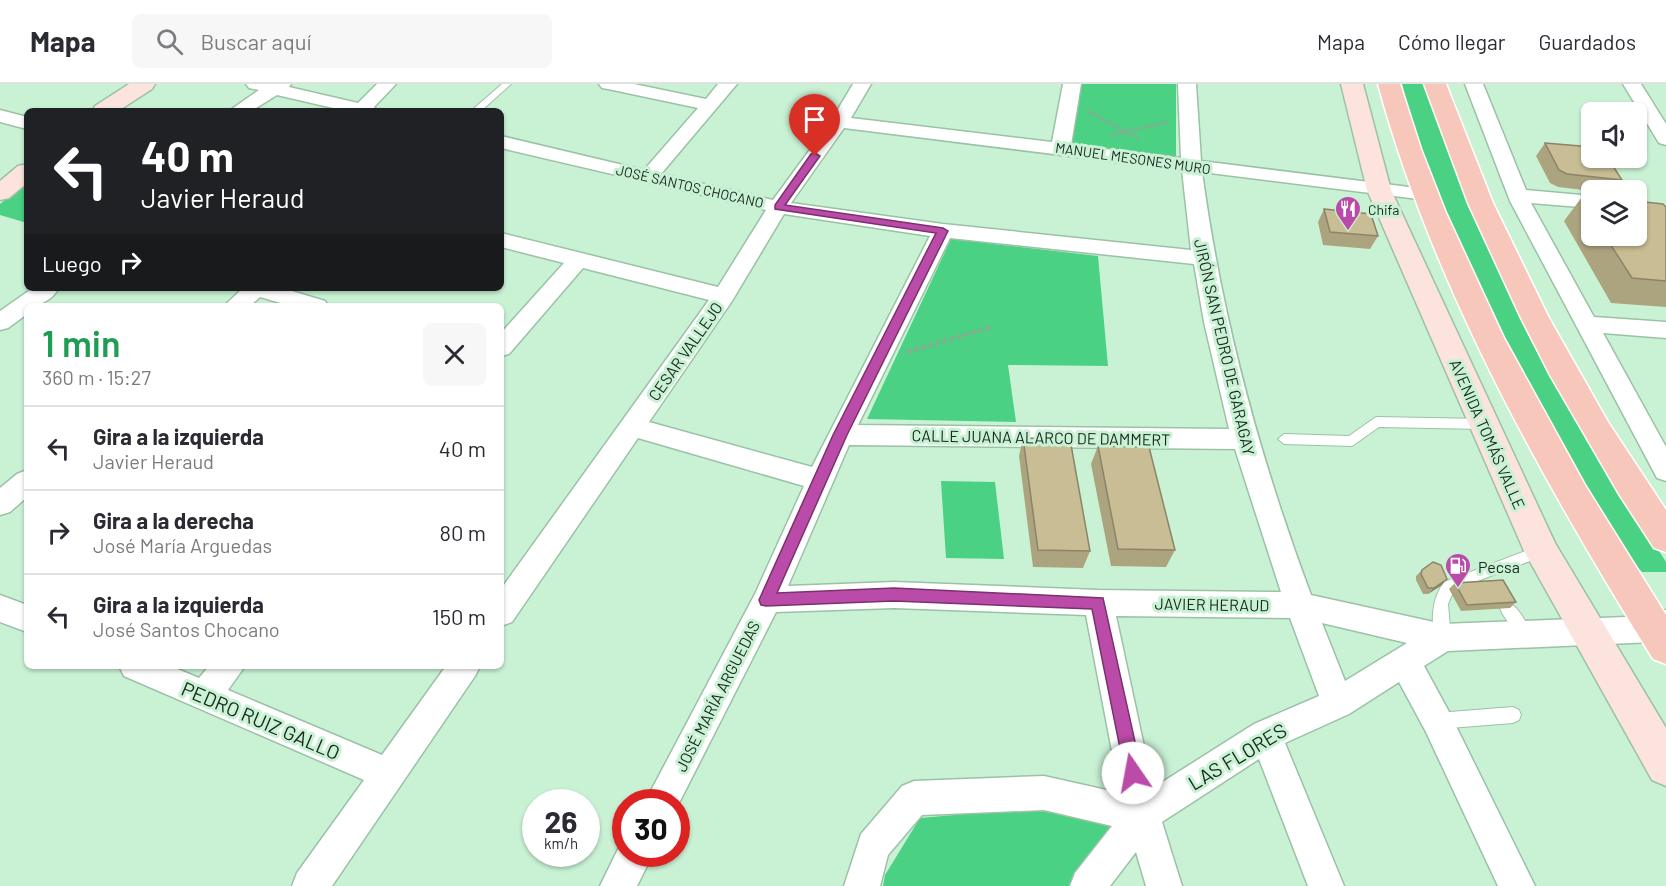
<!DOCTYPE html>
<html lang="es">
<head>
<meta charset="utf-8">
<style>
  :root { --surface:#fff; --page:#f7f7f7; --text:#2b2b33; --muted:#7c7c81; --line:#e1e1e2 }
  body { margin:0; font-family:Barlow,sans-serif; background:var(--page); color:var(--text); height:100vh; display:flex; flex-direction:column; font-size:22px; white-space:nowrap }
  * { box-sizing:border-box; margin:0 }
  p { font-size:20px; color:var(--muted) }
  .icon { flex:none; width:33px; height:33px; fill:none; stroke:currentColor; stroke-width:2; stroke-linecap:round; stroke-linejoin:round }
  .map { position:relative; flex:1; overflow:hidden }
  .panel { position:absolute; left:24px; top:219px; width:480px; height:366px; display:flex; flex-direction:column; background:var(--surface); border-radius:9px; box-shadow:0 2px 4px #0004 }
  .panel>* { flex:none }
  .guide { position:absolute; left:24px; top:24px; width:480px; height:183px; border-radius:9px; box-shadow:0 2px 4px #0004; background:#202124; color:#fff; overflow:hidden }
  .controls { position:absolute; left:1581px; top:18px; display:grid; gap:12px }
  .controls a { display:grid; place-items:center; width:66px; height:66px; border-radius:9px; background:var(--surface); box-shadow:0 2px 4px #0004; font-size:30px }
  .speed { position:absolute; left:522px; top:705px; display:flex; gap:12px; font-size:30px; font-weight:700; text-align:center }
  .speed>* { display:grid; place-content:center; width:78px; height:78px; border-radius:50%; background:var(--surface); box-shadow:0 2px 4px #0004; line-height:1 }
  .speed small { font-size:15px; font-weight:400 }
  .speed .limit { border:9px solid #d22; background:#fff; color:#111 }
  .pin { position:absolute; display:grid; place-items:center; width:51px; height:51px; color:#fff; margin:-62px -26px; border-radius:50% 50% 50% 0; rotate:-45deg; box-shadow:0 0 6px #0007 }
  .pin .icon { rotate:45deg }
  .me { position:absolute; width:66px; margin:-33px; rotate:348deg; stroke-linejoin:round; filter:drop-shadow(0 0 4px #0008) }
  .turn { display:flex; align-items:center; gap:21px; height:126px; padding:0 18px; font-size:27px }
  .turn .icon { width:78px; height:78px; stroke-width:2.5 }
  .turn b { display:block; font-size:42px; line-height:51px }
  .then { display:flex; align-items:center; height:57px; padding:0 18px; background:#0003; gap:12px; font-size:22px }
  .round { display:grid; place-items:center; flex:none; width:63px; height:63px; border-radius:9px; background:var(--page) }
  .overview { display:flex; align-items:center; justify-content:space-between; height:102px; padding:0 18px }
  h1 { font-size:36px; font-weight:600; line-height:45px; color:#1e9e55 }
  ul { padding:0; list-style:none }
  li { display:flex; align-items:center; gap:18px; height:84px; padding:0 18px; border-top:2px solid var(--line) }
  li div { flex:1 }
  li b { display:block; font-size:22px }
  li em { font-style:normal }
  header { display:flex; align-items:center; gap:36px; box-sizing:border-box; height:84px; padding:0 30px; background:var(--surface); border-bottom:2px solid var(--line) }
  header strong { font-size:28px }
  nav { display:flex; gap:33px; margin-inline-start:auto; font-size:21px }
  .search { width:420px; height:54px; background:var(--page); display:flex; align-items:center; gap:15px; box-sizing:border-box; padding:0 21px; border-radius:9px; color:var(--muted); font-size:22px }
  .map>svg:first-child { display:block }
</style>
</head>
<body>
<header>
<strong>Mapa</strong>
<div class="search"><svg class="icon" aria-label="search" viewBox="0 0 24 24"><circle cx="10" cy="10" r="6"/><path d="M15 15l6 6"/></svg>Buscar aquí</div>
<nav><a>Mapa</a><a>Cómo llegar</a><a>Guardados</a></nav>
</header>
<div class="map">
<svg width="1666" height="802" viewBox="0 0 1666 802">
  <rect width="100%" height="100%" fill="#c9f2d5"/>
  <!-- green -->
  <path fill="#4ad184" d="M1078,0h98v75l-106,-13z
    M1402,0h27l206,429 31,49v10h-24l-15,-17 -34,-50 -130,-246 -42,-105z
    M27,97v42l-27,-8v-11z
    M951,155l147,17 10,110 -100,-1 8,57 -149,-3z
    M941,397l54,1 9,77 -58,-1z
    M1024,725l102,14 -56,63h-187l2,-11 35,-57z"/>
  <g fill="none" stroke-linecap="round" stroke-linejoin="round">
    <defs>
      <path id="lane" d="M502,0h9l-30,27h-10z
        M1376,333l108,2 6,5 -6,5 -105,-2 -27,19 -68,-2 -6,-5 6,-5 65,2z
        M1541,461l5,2 2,4 -2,4 -92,35 -6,14 3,34 -3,5 -5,2 -5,-2c-9,-19 -6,-45 6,-61z
        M1507,518c11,3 20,22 25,32l-3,5 -5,2 -5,-2 -17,-26 -2,-5 2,-5z
        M1513,623l6,3 2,5 -2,5 -6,3 -76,6 -6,-3 -2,-5 2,-5 6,-3z"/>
      <path id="street" d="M246,0h45l-2,3 69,16 19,-19h19l-22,23 4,4h-32l-69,-16 -26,16h-22l30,-21 -10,-2z
        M599,0h35l72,15 12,-15h19l-76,90 112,26 58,-79 22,-37h18l-20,34 201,24 11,-58h18l-10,61 110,13 -3,-74h18l5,77 232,29 3,4 -3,4 -7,2 -224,-28c20,147 57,284 109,423l132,29 208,-8 15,-6v28l-12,4 -206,9 -24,15 24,44 87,176h-37l-72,-154 -27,-50 -50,32 -64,29 59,143h-36l-49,-127 -97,63 20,64h-36l-10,-34 -26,34h-40l5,-13 37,-47 -68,-16 -122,5 -34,40 -8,31h-36l17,-52 41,-48 12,-5 130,-5 76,17 -34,-178 -192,-7 -118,4 -100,197v-7h-31l110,-208 49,-108 -166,-48 -126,184 -11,4v-37l208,-289 -126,-32 -74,86 -8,2v-23l63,-70 -63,-16v-14l217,54 48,-77 -265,-62v-12l143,34 54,-62 -90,-19 -6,-1zM844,44l338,42 9,80 -248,-26 -152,-21zM784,130l146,22 -118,231 -163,-45 83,-121zM950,154l244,26 10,58 25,107 -371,-4zM849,361l386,4 46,143 -183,-2 -204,-8 -106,4zM1116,532l174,2 29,78 -65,28 -101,64zM1322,539l85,20 -62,38z
        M1465,0h18l43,106 66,6v12l-61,-5 63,114 72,5v16l-63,-5 63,114v34l-9,-3 -147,-277z
        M1623,0h18l25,40v21l-7,-2z
        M0,26l27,7v12l-27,-7z
        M33,204h26c-7,12 -19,18 -32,18v8l-19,14 -8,2v-19z
        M243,204h39l43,13 3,5h-37l-31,-9 -10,9h-26z
        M27,386v27l-17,15 -10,3v-27l17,-14z
        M0,511l27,10v27l-27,-10z
        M119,582h51l29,12 10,-12h36l-17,24 154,65 64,-89h34l-5,10 -143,210h-40l5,-13 67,-93 -240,-104z
        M626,756v14h27l-16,32h-37l22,-45z"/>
      <path id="secondary" d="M129,0h26l-3,5 -34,22h-26l3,-5z
        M1341,0h22l28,106 164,353 111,185v58l-14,-6 -128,-229 -157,-361z
        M27,80v19l-18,15 -9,2v-19l18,-15z"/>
      <path id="primary" d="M1378,0h22l21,65 25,64 58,125 81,147 81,130v49l-13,-5c-110,-178 -220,-372 -275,-575z
        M1424,0h22l47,119 56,115 59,104 58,88v42l-12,-4 -35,-54 -69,-119 -29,-57 -53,-115z"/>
    </defs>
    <!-- lane casing -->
    <use href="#lane" stroke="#9bc1a6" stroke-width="2"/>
    <!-- street casing -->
    <use href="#street" stroke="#9bc1a6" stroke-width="3"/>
    <!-- secondary casing -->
    <use href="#secondary" stroke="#9bc1a6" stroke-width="3"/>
    <!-- primary casing -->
    <use href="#primary" stroke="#fff" stroke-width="3"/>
    <!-- path-far1 -->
    <path stroke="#8aaa93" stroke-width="3" stroke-dasharray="3 2" stroke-linecap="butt" d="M1088,27l51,28
      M1111,51l57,-13"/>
    <!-- path -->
    <path stroke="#8aaa93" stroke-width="4" stroke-dasharray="4.5 3" stroke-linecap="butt" d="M907,268l85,-25"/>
    <!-- lane -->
    <use href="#lane" fill="#fff" fill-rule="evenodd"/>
    <!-- street -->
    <use href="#street" fill="#fff" fill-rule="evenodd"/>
    <!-- secondary -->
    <use href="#secondary" fill="#fce3dd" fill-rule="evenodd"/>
    <!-- primary -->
    <use href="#primary" fill="#f8c7bb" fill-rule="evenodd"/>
  </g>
  <!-- wall -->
  <path fill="#aca37f" d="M1545,59l77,37 -9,10 -21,1 -34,-4 -8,-4 -14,-27z
    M1582,113l10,1v38h44l30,-29v100l-55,-4 -47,-82z
    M1324,125l54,27 -8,13 -47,-4 -5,-23z
    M1023,354l67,113 -7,17 -50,-1 -14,-111z
    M1098,362l77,104 -9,17 -55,-1 -20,-102z
    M1422,486l20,15 -14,9h-5l-7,-14v-4z
    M1455,499l61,19 -6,6 -49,3 -12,-22z"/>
  <!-- shaded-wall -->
  <path fill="#8c8468" d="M1447,495l-5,6 -14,9 6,-6z"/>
  <!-- building -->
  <path fill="#c8bd94" stroke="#8c8468" stroke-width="1.5" d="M1545,59l47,4v11h16l14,22 -55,-6 -8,-4z
    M1582,113l10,1v15z
    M1636,117l27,3 3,3v74l-34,-3 -27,-42h31z
    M1324,125l47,5 7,22 -48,-4z
    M1023,354l47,1 20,112 -52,-1z
    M1098,362l51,1 26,103 -57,-1z
    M1433,478l8,3 6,14 -13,9h-6l-7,-14 1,-4z
    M1503,496l13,22 -49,3 -12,-22z"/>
  <!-- route -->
  <path fill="#bb4ba8" stroke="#7a316d" stroke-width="1.5" d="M815,69l5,3 -35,49 158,23 5,3 -101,204 -70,158 117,-5 209,10 39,175 -3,6 -6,2 -6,-2 -2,-6 -33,-164 -198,-8 -128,5 -5,-1 -2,-5 74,-165 103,-202 -161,-24v-4l36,-51z"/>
  <!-- icons -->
  <defs>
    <symbol id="restaurant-pin" viewBox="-11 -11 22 30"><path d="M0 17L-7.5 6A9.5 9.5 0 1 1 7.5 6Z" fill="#bb4ba8" stroke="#c9f2d5"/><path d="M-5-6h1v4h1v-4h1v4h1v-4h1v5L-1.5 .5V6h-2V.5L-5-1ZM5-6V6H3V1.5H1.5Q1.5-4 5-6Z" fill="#fff"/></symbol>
    <symbol id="fuel-pin" viewBox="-11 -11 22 30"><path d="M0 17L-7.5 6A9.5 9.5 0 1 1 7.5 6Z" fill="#bb4ba8" stroke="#c9f2d5"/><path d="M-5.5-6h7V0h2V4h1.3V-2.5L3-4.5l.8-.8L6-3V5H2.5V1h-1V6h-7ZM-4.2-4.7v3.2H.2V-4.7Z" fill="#fff"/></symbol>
  </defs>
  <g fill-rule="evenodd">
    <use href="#restaurant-pin" x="1333" y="110" width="30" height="40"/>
    <use href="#fuel-pin" x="1443" y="467" width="30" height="40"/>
  </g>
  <g text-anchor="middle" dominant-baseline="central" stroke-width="6" stroke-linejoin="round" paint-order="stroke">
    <!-- far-street labels -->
    <g font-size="14" fill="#17261c" stroke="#c9f2d5">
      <text transform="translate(1133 74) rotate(8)">MANUEL MESONES MURO</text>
      <text transform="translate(690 102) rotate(13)">JOSÉ SANTOS CHOCANO</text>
    </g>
    <!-- far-poi labels -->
    <g font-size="14" fill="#17261c" stroke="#c9f2d5" text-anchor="start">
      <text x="1368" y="125">Chifa</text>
    </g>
    <!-- street labels -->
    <g font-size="16" fill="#17261c" stroke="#c9f2d5">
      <text transform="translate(1225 263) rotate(77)">JIRÓN SAN PEDRO DE GARAGAY</text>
      <text transform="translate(685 267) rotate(-55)">CESAR VALLEJO</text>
      <text transform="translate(1488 350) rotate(66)">AVENIDA TOMÁS VALLE</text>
      <text transform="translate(1041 353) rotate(1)">CALLE JUANA ALARCO DE DAMMERT</text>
      <text transform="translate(1212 520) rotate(1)">JAVIER HERAUD</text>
      <text transform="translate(717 612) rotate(-63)">JOSÉ MARÍA ARGUEDAS</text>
    </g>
    <!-- poi labels -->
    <g font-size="16" fill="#17261c" stroke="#c9f2d5" text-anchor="start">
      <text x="1478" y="482">Pecsa</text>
    </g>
    <!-- near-street labels -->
    <g font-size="20" fill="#17261c" stroke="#c9f2d5">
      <text transform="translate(261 636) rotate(23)">PEDRO RUIZ GALLO</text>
      <text transform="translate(1237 672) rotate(-31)">LAS FLORES</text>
    </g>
  </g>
</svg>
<div class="controls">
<a><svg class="icon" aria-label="sound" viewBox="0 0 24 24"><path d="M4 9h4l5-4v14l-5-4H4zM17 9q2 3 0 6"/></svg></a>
<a><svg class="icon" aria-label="layers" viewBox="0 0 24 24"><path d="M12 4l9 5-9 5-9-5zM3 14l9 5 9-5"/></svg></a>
</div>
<div class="speed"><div>26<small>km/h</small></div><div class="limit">30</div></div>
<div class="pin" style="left:815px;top:72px;background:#d93025"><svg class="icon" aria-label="arrive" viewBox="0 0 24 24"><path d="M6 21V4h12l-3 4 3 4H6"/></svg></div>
<svg class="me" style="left:1133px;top:689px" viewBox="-20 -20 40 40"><circle r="19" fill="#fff"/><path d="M0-13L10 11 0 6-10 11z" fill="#bb4ba8"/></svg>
<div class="guide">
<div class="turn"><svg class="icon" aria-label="left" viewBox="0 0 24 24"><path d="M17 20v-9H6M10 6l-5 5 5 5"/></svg><div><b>40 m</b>Javier Heraud</div></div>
<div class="then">Luego<svg class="icon" aria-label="right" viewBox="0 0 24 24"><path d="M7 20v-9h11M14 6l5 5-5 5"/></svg></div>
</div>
<section class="panel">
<div class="overview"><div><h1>1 min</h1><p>360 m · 15:27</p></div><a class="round"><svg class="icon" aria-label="close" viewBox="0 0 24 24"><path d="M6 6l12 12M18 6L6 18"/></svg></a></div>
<ul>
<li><svg class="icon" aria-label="left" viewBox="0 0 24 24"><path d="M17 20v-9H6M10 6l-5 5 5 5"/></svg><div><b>Gira a la izquierda</b><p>Javier Heraud</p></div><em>40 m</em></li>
<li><svg class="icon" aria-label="right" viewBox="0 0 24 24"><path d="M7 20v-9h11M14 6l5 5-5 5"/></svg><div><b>Gira a la derecha</b><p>José María Arguedas</p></div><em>80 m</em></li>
<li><svg class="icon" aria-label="left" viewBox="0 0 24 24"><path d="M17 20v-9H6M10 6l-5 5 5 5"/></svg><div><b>Gira a la izquierda</b><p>José Santos Chocano</p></div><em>150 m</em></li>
</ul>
</section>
</div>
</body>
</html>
